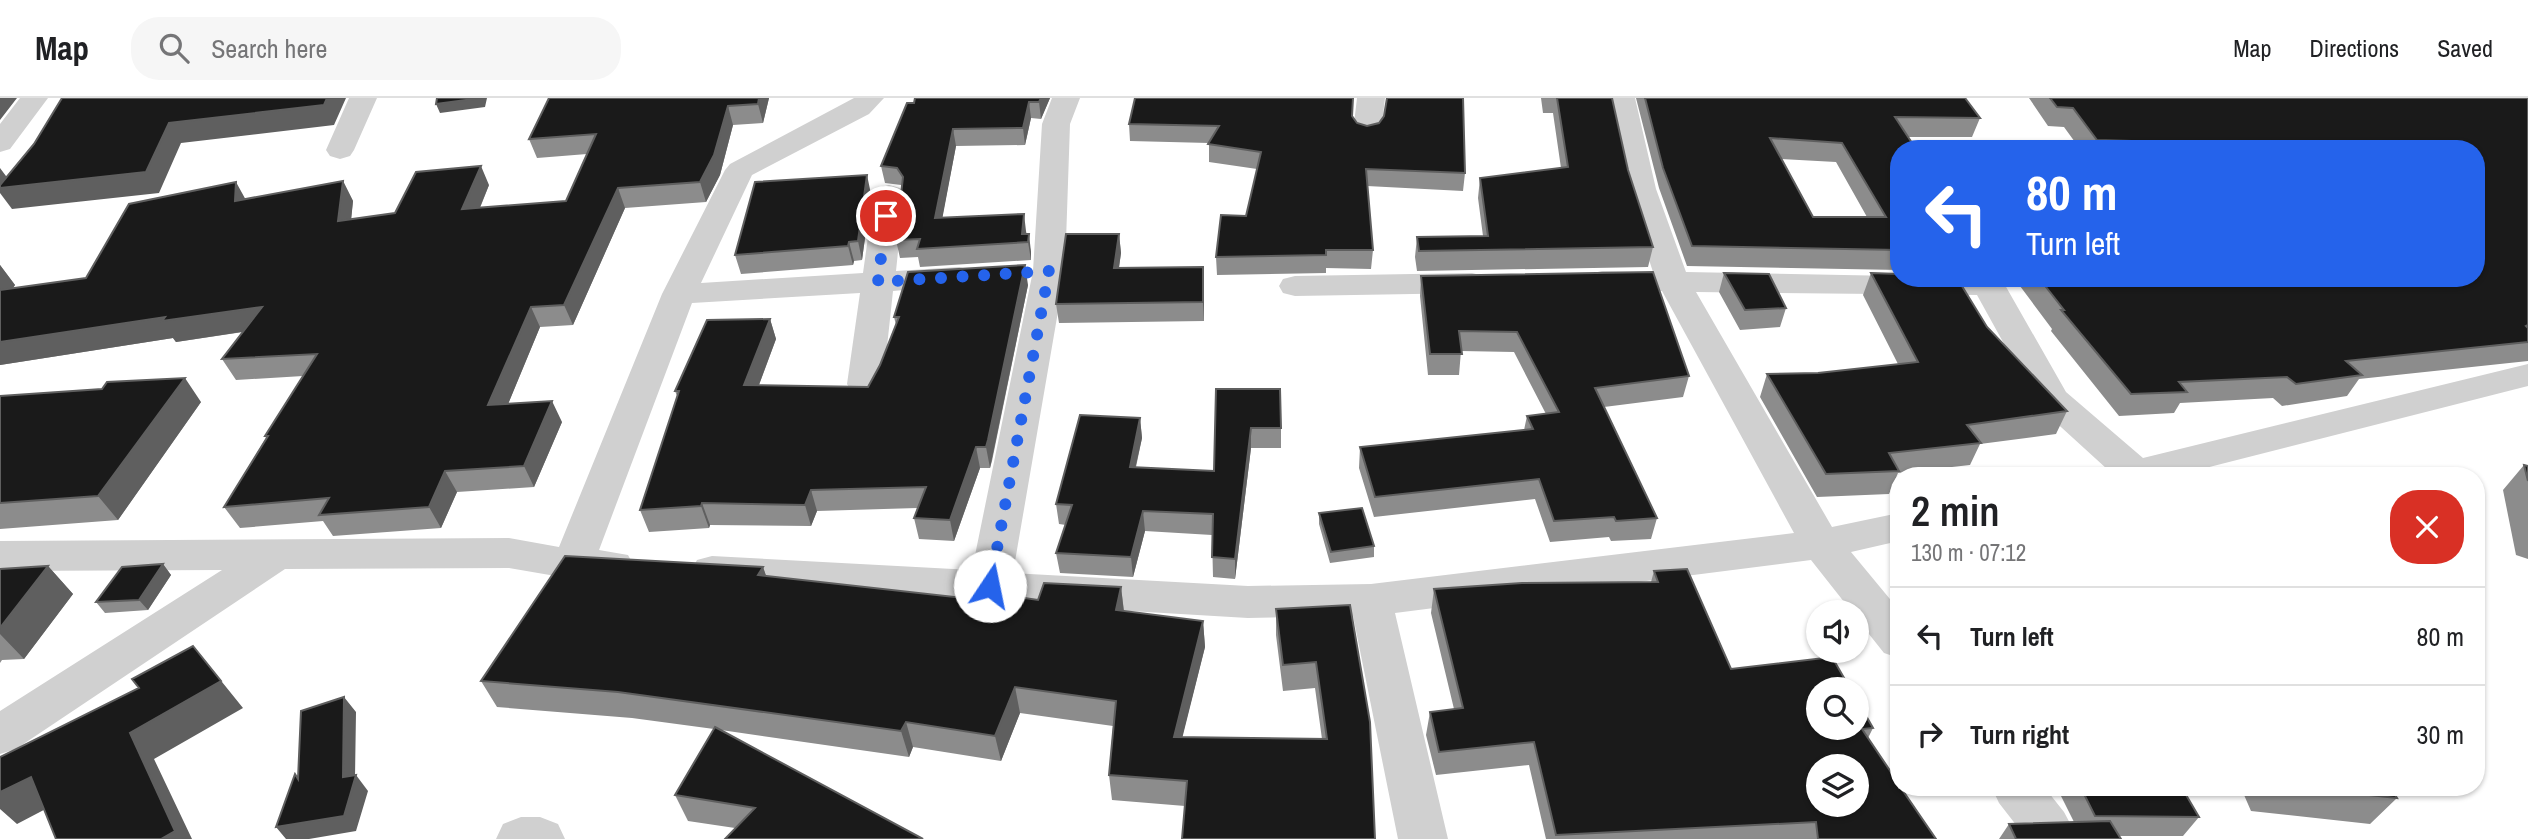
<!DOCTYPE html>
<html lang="en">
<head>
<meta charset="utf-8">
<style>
  :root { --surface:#fff; --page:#f6f6f6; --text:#202124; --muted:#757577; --line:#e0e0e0 }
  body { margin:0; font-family:"Archivo Narrow",sans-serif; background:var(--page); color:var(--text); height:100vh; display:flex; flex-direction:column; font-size:26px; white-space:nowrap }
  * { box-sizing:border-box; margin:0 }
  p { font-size:23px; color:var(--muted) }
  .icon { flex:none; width:38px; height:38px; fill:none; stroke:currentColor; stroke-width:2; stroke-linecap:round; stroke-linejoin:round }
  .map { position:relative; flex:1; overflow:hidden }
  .sheet { position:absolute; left:1890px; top:369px; width:595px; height:329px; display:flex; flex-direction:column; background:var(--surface); border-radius:28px; box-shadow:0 2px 5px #0004 }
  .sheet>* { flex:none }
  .banner { position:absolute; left:1890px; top:42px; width:595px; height:147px; border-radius:28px; box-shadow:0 2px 5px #0004; background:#2563eb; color:#fff; overflow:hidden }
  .controls { position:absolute; left:1806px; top:502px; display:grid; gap:14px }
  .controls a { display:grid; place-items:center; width:63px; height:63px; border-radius:50%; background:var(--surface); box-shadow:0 2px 5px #0004; font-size:35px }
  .pin { position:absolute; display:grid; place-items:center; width:60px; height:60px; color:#fff; margin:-30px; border:4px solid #fff; border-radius:50%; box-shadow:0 2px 7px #0007 }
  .me { position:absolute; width:77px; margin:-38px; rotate:11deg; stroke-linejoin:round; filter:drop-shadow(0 0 5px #0008) }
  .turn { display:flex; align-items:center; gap:24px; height:147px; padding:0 21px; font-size:32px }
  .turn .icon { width:91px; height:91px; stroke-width:2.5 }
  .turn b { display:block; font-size:49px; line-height:60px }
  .round { display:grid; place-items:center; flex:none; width:74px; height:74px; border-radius:28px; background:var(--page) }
  .overview { display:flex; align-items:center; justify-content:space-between; height:119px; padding:0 21px }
  h1 { font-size:42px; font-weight:600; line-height:52px }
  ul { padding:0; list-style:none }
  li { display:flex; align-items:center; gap:21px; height:98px; padding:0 21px; border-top:2px solid var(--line) }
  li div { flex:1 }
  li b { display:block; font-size:26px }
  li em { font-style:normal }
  header { display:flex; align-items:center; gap:42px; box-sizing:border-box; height:98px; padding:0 35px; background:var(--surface); border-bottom:2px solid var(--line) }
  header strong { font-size:33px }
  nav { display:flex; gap:38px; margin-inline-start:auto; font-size:24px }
  .search { width:490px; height:63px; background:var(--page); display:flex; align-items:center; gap:18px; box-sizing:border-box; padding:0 24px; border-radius:28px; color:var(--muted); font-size:26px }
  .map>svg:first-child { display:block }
</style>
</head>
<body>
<header>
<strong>Map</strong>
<div class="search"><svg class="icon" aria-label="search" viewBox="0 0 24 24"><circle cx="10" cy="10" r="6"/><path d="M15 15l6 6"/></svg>Search here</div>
<nav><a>Map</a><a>Directions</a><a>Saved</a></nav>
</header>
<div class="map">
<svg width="2528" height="741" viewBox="0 0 2528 741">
  <rect width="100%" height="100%" fill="#fff"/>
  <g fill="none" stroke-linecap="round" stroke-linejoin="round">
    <!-- minor -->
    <path fill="#d0d0d0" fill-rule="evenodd" d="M20,0h28l-38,51 -10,3v-28z
      M349,0h28l-23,52 -4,6 -10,3 -10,-3 -4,-6z
      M854,0h30l-15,16 -117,61 -51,108 162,-10 11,-79 4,-6 11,-3 11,3 4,6 -8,77 63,-4 12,3 4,7 -4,7 -78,7 -10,93 -5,8 -13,3 -13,-3 -5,-8 13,-91 -168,10 -93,247 29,5 6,11 -6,11 -15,4 -40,-2 -64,-11 -224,1 -269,180 -16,5v-43l222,-141 -222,1v-30l509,-3 50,9 103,-253 63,-124 5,-6z
      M1052,0h28l-10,26 -5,147 -52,302 235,13 123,-2 423,-51 -132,-242h-60l-12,-3 -4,-7 4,-7 12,-3 51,1 -27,-83 -19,-91h28l21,91 30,83 315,6 65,114 77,66 385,-94v22l-354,90h-71l4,-7 -68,-62 -62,-112 -281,-3 136,235 67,-14v28l-48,11 48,58v48l-15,-5 -27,-34v-7h-5l-41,-52 -416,53 53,226h-50l-45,-223 -105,2 -536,-32 -15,-4 -6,-11 6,-11 15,-4 260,14 61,-299 9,-147z
      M1357,0h28l-4,34 -4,6 -10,3 -10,-3 -4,-6z
      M1472,175l12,3 4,7 -4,7 -12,3 -177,3 -12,-3 -4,-7 4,-7 12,-3z
      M1992,690h53l19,24 8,15 -6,12h-39l-28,-36z
      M521,719h19l18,7 7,15h-69l7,-15z"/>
  </g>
  <!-- wall -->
  <path fill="#8c8c8c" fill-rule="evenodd" d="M549,0h220l-6,25 -30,2 -13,50 -14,27 -81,6 -52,117 -33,2 -32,77 54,18 -28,65 -77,5 -16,36 -108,8 -10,-15 -83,7 -16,-21 42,-69 -1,-2 38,-60 -67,4 -14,-21 21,-27 -67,10 -3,-4 -173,27v-100l15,20 -2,3 73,-10 160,-79 97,-18 10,20 -2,18 44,-6 94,-28 -9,23 86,-7 21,-47 -50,4 -8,-19z
    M1050,0l-9,21 -10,-1 -6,27 -69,1 -14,72 84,13 5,21v8l-111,7 -2,-10 -18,1 -4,-18 6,-53 -1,-2 -16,-2 -4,-17 26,-63z
    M1541,0h71l16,72 25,77 -5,20 -231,4 -2,-14 2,-20 66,-1 -5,-38 2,-20 81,-10 -8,-55h-10z
    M1636,0h329l15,20 -8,19h-64l-9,12v121l-212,-4 -28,-78zM1781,61l55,3 31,55h-54z
    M2029,0h499v263l-169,18 -12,17 -65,10 -9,-8 -93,5 -6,10 -55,3 -68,-85 1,-2 -38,-51h462v-129h-396l-16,-22 -16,-1z
    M1352,19l5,6 108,50 -2,18 -96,-5 6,64 -2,19 -45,-1v5l-109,2 -1,-18 30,-41 11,-47 -48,-7v-19l-79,-2 -1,-17z
    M871,96l-9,66 -8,1 -1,4 -112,9 -6,-19z
    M1119,136l2,19 -2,15 85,18v35l-145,2 -3,-19z
    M1724,175l62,35 -6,19 -40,3 -21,-38z
    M1871,175l116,54 80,84 -11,23 -76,10 -10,21 -72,8 -9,21 -72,3 -57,-100 7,-23 51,-1 80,-9 -35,-69z
    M1421,178l268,100 -6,21 -79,10 53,111 -6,21 -40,2 -2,-4 -59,5 -15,-43 -161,18 -15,-49 1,-21 164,-17 3,-14 19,-2 -32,-62 -53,-1 -2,24h-31l-8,-79z
    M1028,187l-36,176 -2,7h-10l-26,73 -35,-2 -5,-21 3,-10 -100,3 -6,15 -101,-1 -1,3 -60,4 -9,-22 37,-114 -2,-5 95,-72 6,20 -17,46 109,2 12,-22 16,-40 -2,-8z
    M1216,291l65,39v20h-30l-16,131 -22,-2 -1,-42 -67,-4 -12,46 -73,-4 -4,-20 10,-28 -7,-1 -3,-20 84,-86 2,20 -6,29 78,4z
    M0,297l1,1 200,6 -83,118 -118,9z
    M2524,367l4,1v93l-12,-4 -13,-65z
    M1319,415l55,33v11l-44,6 -11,-39z
    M163,466l8,11 -23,35 -43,3 -9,-11z
    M48,468l25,28 -49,65 -22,1 -2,3v-94z
    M763,469l3,9 215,24h57l83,-13 3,24 79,10 2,26 -23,90 140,2 -7,-51 -32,3 -7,-56v-26l94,113 -185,84 -73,-6 -3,-25 4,-49 -93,-13 -19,48 -88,-14 -4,10 -188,-27 202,109 -188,-11 -47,-7 -13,-26 39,-66 -82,-11 -135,-11 -16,-26z
    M1654,473l77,98 142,59 -5,10 68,101h-390l-17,-74 -93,10 -10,-40 4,-23 24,-3 -23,-96 3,-24 217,-7z
    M2057,690h125l17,29 -16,19h-64l2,3h-122l10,-15 65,-2z
    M2241,690h150l6,10 -27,26 -119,-13z"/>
  <!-- shaded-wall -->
  <path fill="#5f5f5f" d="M0,0h17l-17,22z
    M327,0h19l-12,27 -153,18 -22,50 -147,16 -12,-16v-25l9,12 160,-57z
    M481,0h6l-2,9 -45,6 -4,-9z
    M759,0h10l-6,25 -5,-19z
    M1041,0h9l-9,21 -2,-17z
    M1029,4l2,16 -6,27 -2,-17z
    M728,8l5,19 -13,50 -14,27 -6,-20z
    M953,31l3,17 -17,90 -4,-18z
    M481,68l8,19 -18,44 -9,-20z
    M867,77l4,19 -9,66 -4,-19z
    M343,83l10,20 -4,40 -11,-20z
    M236,84l11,20 -12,-1z
    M618,90l7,20 -52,117 -9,-20z
    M1024,116l2,17v11l-4,-8z
    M1029,136l2,18v8l-3,-18z
    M1119,136l2,19 -5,34 -2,-19z
    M849,144l5,19 -1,4 -5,-19z
    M0,167l15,20 -15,22z
    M1025,167l3,20 -38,183 -4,-21z
    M1203,169l1,19v35l-1,-19z
    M262,209l12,20 -98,15 -3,-4 -173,27v-23l165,-25z
    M531,209l9,20 -41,99 -11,-21z
    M770,221l6,20 -25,67 -7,-21z
    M185,280l16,24 -83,118 -20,-24z
    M552,303l10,21 -28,65 -10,-21z
    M1140,320l2,20 -11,49 -1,-20z
    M1251,330v20l-16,131v-20z
    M976,349l4,21 -26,73 -4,-21z
    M445,373l12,21 -16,36 -12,-21z
    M811,392l6,21 -6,15 -6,-21z
    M702,405l8,22 -1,3 -8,-22z
    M1143,413l2,20 -12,46 -2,-20z
    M163,466l8,11 -23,35 -9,-10z
    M48,468l25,28 -49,65 -24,-25v-6z
    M763,469l9,26 -14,-18z
    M1121,489l3,26 -8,-3z
    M1203,523l2,26 -29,116 -2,-26z
    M193,548l50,62 -89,51 38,80h-31l-31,-106z
    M1015,589l5,26 -19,48 -6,-25z
    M344,599l12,15 -1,65 1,-2 12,16 -12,40 -47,8h-23l-10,-12 67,-50z
    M906,624l7,25 -4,10 -8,-26z
    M31,679l28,25 -42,22 -17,-15v-17z"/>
  <!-- building -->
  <path fill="#1a1a1a" stroke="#5f5f5f" stroke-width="2" fill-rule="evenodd" d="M62,0h265l-3,7 -155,18 -23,49 -146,16v-3l34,-41z
    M437,0h44l-45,6z
    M549,0h210l-1,6 -30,2 -14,49 -14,27 -82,6 -54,117 -33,2 -43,98 64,-4 -28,65 -79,5 -16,36 -110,8 10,-17 -105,9 44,-71h-3l52,-82 -95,5 40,-52 -100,14 3,-4 -165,25v-52l86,-12 43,-74 107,-22 -1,19 108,-20 -5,40 57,-8 21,-41 65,-6 -19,43 104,-8 30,-67 -67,5z
    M915,0h126l-2,4h-10l-6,26 -70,1 -18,89 89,-4 -2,20h7l-1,8 -111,7 3,-10 -24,1 7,-63 -6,-9 -16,-2 26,-63h7z
    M1135,0h218l-1,18 5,7 10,3 12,-3 5,-7 3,-18h76l2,75 -99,-4 7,81h-47v5l-110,2 5,-42 25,1 15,-64 -53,-8 11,-18 -90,-2z
    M1557,0h55l16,72 25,77 -234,4 -2,-14 71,-1 -8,-58 88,-11z
    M1645,0h320l15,20 -85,-1 21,32h-17v101l-207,-4 -29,-78zM1770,40l72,5 44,74h-73z
    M2050,0h478v227l-2,1 2,2v14l-182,19 16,14 -66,9 -9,-7 -108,5 8,10 -56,2 -70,-84h3l-25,-32h437v-129h-268l-7,-6 -104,-3 -24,-32 -16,-1z
    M867,77l-9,66 -9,1 -1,4 -113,9 20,-73z
    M1066,136h53l-5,34 89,-1v35l-147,2z
    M1025,167l-37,175 -2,7h-10l-26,73 -36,-2 12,-31 -115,3 -6,15 -103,-2 -1,3 -61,4 39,-119h-4l32,-71 63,-1 -26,66 124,2 12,-22 19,-48h-5l14,-45z
    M1653,174l36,104 -94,12 62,130 -41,3 -2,-4 -60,4 -15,-42 -164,18 -15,-50 173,-18 -6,-13 32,-4 -42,-80 -58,-1 3,23h-32l-9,-78z
    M1724,175l45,1 17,34 -41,2z
    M1871,175l28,1v4h58l30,49 80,84 -100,14 14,18 -92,10 10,18 -73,3 -59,-100 51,-1 100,-11z
    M185,280l-87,118 -98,7v-107l102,-7 5,-7z
    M1216,291h64l1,39h-30l-16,131 -23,-2 1,-43 -70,-3 -12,46 -75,-4 16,-48 -16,-1 24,-89 60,3 -10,49 84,4z
    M2524,367l4,1v15z
    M1362,410l12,38 -43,6 -12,-39z
    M565,458l198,11 -5,8 223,25 4,-8 53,8 6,-17 77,4 -5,23 87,11 -29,116 153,2 -11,-77 -33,3 -7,-56 74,-4 20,117 5,117h-193l5,-58 -78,-6 7,-74 -101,-14 -20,49 -89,-14 -5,9 -283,-39 -137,-11z
    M163,466l-24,36 -43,2 26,-35z
    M48,468l-48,62v-59z
    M1687,471l44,100 101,-12 19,33h-33v38h39v-28l16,28 -11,1 37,55v4h2l35,51h-118l-2,-17 -260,13 -22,-93 -95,10 -9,-40 33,-4 -29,-119 88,-6 136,-1 -4,-11zM1818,668h39v39h-39z
    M193,548l28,35 -91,52 45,98 -14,8h-105l-25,-62 -31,15v-35l139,-69 -7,-9z
    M344,599l-1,80 13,-2 -12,41 -68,11 19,-53 3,5 3,-68z
    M715,629l208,112h-198l30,-31 -80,-13z
    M2081,690h101l17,29 -104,-1z
    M2305,690h86l6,10z
    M2110,723l11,18h-105l-7,-15z"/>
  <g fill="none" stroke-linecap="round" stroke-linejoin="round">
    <!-- route -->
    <path stroke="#2563eb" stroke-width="12" stroke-dasharray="0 21.6" d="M886,118l-8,66 171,-11 -59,315"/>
  </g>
</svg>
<div class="controls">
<a><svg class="icon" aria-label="sound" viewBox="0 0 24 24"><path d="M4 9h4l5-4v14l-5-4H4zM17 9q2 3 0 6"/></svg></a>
<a><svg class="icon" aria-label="search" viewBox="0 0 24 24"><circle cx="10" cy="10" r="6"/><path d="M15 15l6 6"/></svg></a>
<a><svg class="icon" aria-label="layers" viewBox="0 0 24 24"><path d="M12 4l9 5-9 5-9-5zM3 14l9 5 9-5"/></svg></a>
</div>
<div class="pin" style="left:886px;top:118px;background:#d93025"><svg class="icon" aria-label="arrive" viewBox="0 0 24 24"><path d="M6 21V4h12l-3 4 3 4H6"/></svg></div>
<svg class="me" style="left:990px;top:488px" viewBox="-20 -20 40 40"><circle r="19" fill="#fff"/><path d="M0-13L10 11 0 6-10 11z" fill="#2563eb"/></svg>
<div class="banner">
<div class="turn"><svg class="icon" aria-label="left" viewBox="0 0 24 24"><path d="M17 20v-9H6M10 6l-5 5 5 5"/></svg><div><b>80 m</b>Turn left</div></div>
</div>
<section class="sheet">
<div class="overview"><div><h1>2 min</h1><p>130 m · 07:12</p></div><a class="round" style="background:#d93025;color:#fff"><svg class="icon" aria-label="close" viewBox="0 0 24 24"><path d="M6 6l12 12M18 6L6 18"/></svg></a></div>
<ul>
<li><svg class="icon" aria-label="left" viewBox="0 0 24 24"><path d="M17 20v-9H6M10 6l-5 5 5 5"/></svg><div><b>Turn left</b></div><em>80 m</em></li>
<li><svg class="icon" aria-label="right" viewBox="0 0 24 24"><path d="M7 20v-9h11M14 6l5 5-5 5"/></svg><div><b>Turn right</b></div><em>30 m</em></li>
</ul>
</section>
</div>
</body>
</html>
